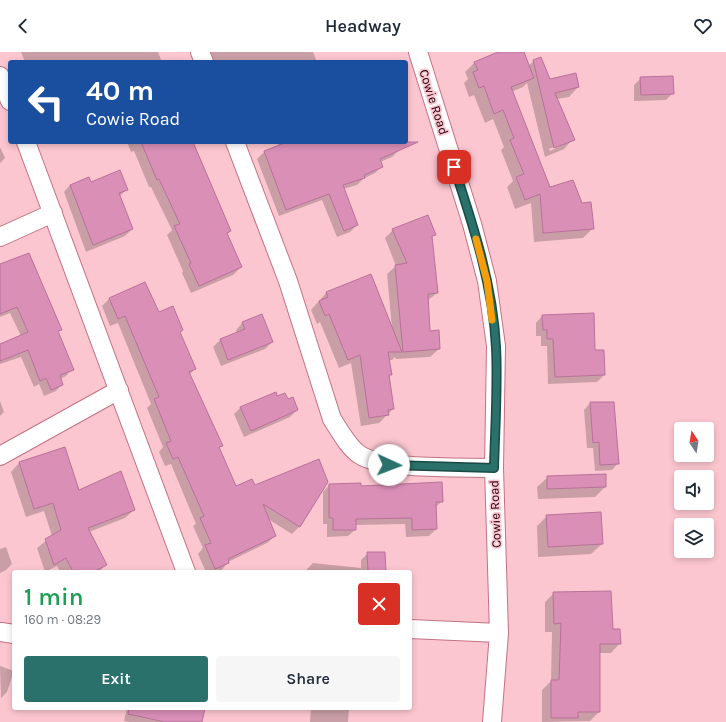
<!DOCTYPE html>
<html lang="en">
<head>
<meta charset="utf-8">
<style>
  :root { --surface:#fff; --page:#f6f6f7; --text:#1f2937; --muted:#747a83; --accent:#29716a }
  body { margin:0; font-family:Karla,sans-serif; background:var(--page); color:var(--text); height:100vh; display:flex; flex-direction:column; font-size:15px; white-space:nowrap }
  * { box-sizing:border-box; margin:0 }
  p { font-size:13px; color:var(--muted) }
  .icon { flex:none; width:22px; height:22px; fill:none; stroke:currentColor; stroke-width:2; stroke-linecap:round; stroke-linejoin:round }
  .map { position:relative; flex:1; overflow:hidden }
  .drawer { position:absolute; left:12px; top:518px; width:400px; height:140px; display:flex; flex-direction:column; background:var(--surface); border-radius:4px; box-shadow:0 2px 6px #0003 }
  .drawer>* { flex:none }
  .guide { position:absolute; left:8px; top:8px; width:400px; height:84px; border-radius:4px; box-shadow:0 2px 6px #0003; background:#1a4fa0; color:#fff; overflow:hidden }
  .needle { width:26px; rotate:348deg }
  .buttons { position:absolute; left:674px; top:370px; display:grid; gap:8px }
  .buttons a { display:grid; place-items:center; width:40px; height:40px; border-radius:4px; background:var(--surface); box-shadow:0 2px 6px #0003; font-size:20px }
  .pin { position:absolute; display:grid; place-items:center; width:34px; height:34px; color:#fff; margin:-17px; border-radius:8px; box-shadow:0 2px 6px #0006 }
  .me { position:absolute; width:44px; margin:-22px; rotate:92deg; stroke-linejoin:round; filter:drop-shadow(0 0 3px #0008) }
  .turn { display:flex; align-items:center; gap:14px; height:84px; padding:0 12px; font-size:18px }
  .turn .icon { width:52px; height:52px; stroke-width:2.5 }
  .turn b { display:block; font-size:28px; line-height:34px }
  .round { display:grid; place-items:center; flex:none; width:42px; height:42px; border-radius:4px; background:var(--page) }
  .head { display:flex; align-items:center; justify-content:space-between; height:68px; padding:0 12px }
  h1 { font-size:24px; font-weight:600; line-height:30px; color:#1e9e55 }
  .action { display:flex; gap:8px; margin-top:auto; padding:8px 12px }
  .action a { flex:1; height:46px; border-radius:4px; background:var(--accent); color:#fff; font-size:16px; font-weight:600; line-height:46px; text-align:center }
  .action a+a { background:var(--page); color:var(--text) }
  header { display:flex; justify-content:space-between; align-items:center; height:52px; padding:0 12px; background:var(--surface); font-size:18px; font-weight:600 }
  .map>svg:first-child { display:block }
</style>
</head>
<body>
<header><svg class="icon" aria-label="back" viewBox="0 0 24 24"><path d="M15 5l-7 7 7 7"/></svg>Headway<svg class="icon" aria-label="heart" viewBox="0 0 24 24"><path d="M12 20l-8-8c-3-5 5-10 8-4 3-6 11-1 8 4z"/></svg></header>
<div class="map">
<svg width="726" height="670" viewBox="0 0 726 670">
  <rect width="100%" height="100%" fill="#fcc6d0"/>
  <!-- shadow -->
  <path fill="#0003" fill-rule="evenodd" d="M21,0h137l4,10h-137z
    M210,0h103l4,10h-103z
    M501,0h22l5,14 6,-5 15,19 29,7 -9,10 -12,2 16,40 -9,10 -19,8 -18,-74 -4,4 -12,5 38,96 44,40 -10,10 -49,4 -3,-39 -16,6 -8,-22 6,-6 -12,-31 3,-3 -11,-28 -8,4 -11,-28 -5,2 -5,-14 4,-4 -3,-7 10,-10zM563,91v2l-13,6 -1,-2z
    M641,26l32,15 -7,7 -32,1v-16z
    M127,90h65l38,89 -3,3 14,33 -8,8 -42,18 -9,-20 1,-2 -16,-36 5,-5 -21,-43h-2l-15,-36 -3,1z
    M277,90h119l4,7 -8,8 -12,5 2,4 -7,7 -12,6 -6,6 -14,4 14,36 -7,7 -13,5 -15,-37 -43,16 -22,-57 7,-7 15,-6z
    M0,95l5,11 -5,5z
    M90,131l36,7 -7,7 13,32 -7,7 -39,16 -22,-60 6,-7z
    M393,178l42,4 -4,4 6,55 -10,8 2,31 10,17 -9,8 -34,2 -1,-2 -3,3h-4l5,49 -14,14 -18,3 -10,-63 -12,5 -19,-46 -3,2 -6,-14 15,-17 45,-18 21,53 -5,-54 9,-8 -11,-28z
    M0,214l60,64 -2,2 14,37 -6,7 -6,3 2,5 -6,7 -12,5 -5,-12 -5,3 -13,-30 -21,7v-19l21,-9 -11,-23 -10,4z
    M109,247l49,15 24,16 -3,3 16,36 -6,6 33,71 -3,2 16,40 19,-2 46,40 -8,8 -24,-15 7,17 -8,7 -39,19 -7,9 -15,1 -8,-18 5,-6 -10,-22 3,-2 -25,-60 -6,2 -6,-14 4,-5 -16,-39 4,-4 -33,-81 -8,3 -8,-20z
    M542,264l52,35 10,24 -7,7 -49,2 -1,-38h-6v-10h-5v-13z
    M242,271l30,19 -7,7 -44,17 -8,-19 7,-7 17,-6 -1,-4z
    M277,345l11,3 9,10 -7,7 -46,20 -10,-23 6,-6z
    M0,349l4,11 -4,4z
    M590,351l28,60 -6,7 -17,1 -2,-23h-6l-3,-38z
    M64,396l14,43 56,19 -9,8 -36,14 17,32 -7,8h-39l-3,-6 -12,6 -8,-24 15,-12 -8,-25 -18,6 -15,-45 8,-9z
    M548,425l57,10 -10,10 -57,2 -1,-12z
    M329,433l31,2 82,14 -7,7 1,21 -7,7 -23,1 -1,-13 -50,1v5l-7,6 -21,1v-13h-4v-32z
    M547,464l55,28 -11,10 -53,3 -1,-31z
    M6,495l6,17 -6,6 -6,3v-24z
    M368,501l17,19h-81l9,-9 48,5v-8z
    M554,541l58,37 8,13 -9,10h-12v59l-9,9 -48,1v-32l9,-9 1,-49h-7v-30z
    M0,614l14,5 -7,21 -6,6z
    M49,656h16l-2,2z
    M127,656h77l-3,14h-72l-5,-1z
    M311,656h38l-1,14h-38z"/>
  <!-- building -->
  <path fill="#da8fb7" stroke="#b97199" d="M498,0h26l10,26 -23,9 39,100 23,-7 9,23 9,-1 3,27 -51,4 -3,-39 -15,6 -9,-23 8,-3 -14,-34 4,-2 -11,-28 -9,4 -10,-28 -5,2 -6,-16 5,-2 -4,-8z
    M541,5l9,22 26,-6 3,14 -24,6 20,47 -21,8 -21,-88z
    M673,24l1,18 -33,1 -1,-18z
    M141,90h52l38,89 -4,2 15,34 -43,19 -10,-22 2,-1 -17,-37 6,-2 -21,-45 -2,1z
    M287,90h131l-38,17 3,8 -19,8 1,3 -22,7 15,40 -14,6 -15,-37 -43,16 -22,-59z
    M120,118l8,20 -9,3 14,36 -40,16 -23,-60 19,-8 2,5z
    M428,163l8,20 -4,1 6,57 -10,1 2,37 9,-1 1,19 -37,3 -8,-87 12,-2 -15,-34z
    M29,201l33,77 -4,1 16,39 -14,5 3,10 -12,5 -5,-12 -6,3 -12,-31 -28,11v-17l28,-12 -11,-25 -17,7v-50z
    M371,222l31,78h-14l4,23h-3l5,34 -6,1 1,5 -20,3 -9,-63 -12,5 -19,-46 -4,2 -6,-15 9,-4 -2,-5z
    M145,230l14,30 14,-6 10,24 -3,2 16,37 -7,3 34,74 -4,1 17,39 16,-7 3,6 64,-26 9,23 -28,45 -37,-23 13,32 -48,23 1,4 -14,6 -10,-24 6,-2 -11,-25 4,-2 -26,-59 -5,2 -7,-16 5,-2 -17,-42 5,-2 -34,-81 -7,3 -9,-21z
    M594,261l1,37h9l1,25 -50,2 -2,-38h-6v-9h-4l-1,-15z
    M262,262l11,28 -45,18 -8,-21 25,-10 -3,-7z
    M276,340l1,4 8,-3 3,6 5,-2 5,13 -47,21 -11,-24z
    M590,350h24l5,62 -19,1 -1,-23 -6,1z
    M65,395l14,43 42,-19 14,39 -47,18 19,37 -14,7h-20l-7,-14 -12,7 -9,-26 16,-9 -8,-27 -19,6 -15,-47z
    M606,422v13l-59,2v-13z
    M442,430l1,20h-7l1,27 -25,1v-12l-56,1v11h-23v-12h-4v-34l32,-1v3z
    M601,460l2,32 -55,3 -2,-32z
    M367,500h18l1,20h-18z
    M611,539l2,38h7l1,15h-21v68h-22v6h-27v-38h8l2,-57 -7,1 -1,-32z
    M129,656h76l-3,14h-37l-37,-8z"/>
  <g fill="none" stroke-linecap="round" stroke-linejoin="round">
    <defs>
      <path id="street" d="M200,0l4,10
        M418,0l54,172 15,57 9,65 -2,122 5,165 -7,89
        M0,24l10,25
        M26,90l160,430
        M235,90l53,139 44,138c8,12 16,28 28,36 23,15 104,12 134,13
        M0,185l53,-24
        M0,404l119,-66
        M410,577l89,4
        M1,580l13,2"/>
    </defs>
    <!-- street casing -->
    <use href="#street" stroke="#c37283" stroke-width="20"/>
    <!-- street -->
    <use href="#street" stroke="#fff" stroke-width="18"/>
  </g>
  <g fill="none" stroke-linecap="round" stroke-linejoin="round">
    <defs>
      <path id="route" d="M389,413l105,3c1,-40 4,-81 2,-121 -3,-62 -23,-122 -42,-180"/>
    </defs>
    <!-- route casing -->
    <use href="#route" stroke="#1b4945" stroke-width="10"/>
    <!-- route -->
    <use href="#route" stroke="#29716a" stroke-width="7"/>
    <!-- slow -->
    <path stroke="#f59e0b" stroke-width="7" d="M476,187l11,42 5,39"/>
  </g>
  <g text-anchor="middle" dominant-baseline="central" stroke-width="3.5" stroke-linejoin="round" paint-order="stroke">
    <!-- street labels -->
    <g font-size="13" fill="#1e030a" stroke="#fcc6d0">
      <text transform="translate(434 50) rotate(72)">Cowie Road</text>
      <text transform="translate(495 462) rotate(-92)">Cowie Road</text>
    </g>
  </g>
</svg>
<div class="buttons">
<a><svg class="needle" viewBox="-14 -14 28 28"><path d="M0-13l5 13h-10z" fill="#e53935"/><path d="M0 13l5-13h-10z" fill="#747a83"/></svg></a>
<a><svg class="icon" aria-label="sound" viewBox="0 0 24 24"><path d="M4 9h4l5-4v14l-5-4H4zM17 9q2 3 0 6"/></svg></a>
<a><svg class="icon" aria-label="layers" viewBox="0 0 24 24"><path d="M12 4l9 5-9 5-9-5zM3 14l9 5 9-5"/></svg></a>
</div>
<div class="pin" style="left:454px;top:115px;background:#d93025"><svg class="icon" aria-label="arrive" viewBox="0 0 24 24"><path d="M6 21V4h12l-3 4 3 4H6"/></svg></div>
<svg class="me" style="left:389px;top:413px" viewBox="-20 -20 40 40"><circle r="19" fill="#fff"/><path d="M0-13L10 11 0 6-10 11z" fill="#29716a"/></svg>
<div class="guide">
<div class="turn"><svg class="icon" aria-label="left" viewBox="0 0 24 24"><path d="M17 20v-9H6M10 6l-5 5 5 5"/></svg><div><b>40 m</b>Cowie Road</div></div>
</div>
<section class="drawer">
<div class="head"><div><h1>1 min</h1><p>160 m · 08:29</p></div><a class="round" style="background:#d93025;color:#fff"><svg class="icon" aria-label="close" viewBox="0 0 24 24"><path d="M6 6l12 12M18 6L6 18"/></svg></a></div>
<div class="action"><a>Exit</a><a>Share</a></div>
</section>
</div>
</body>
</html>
